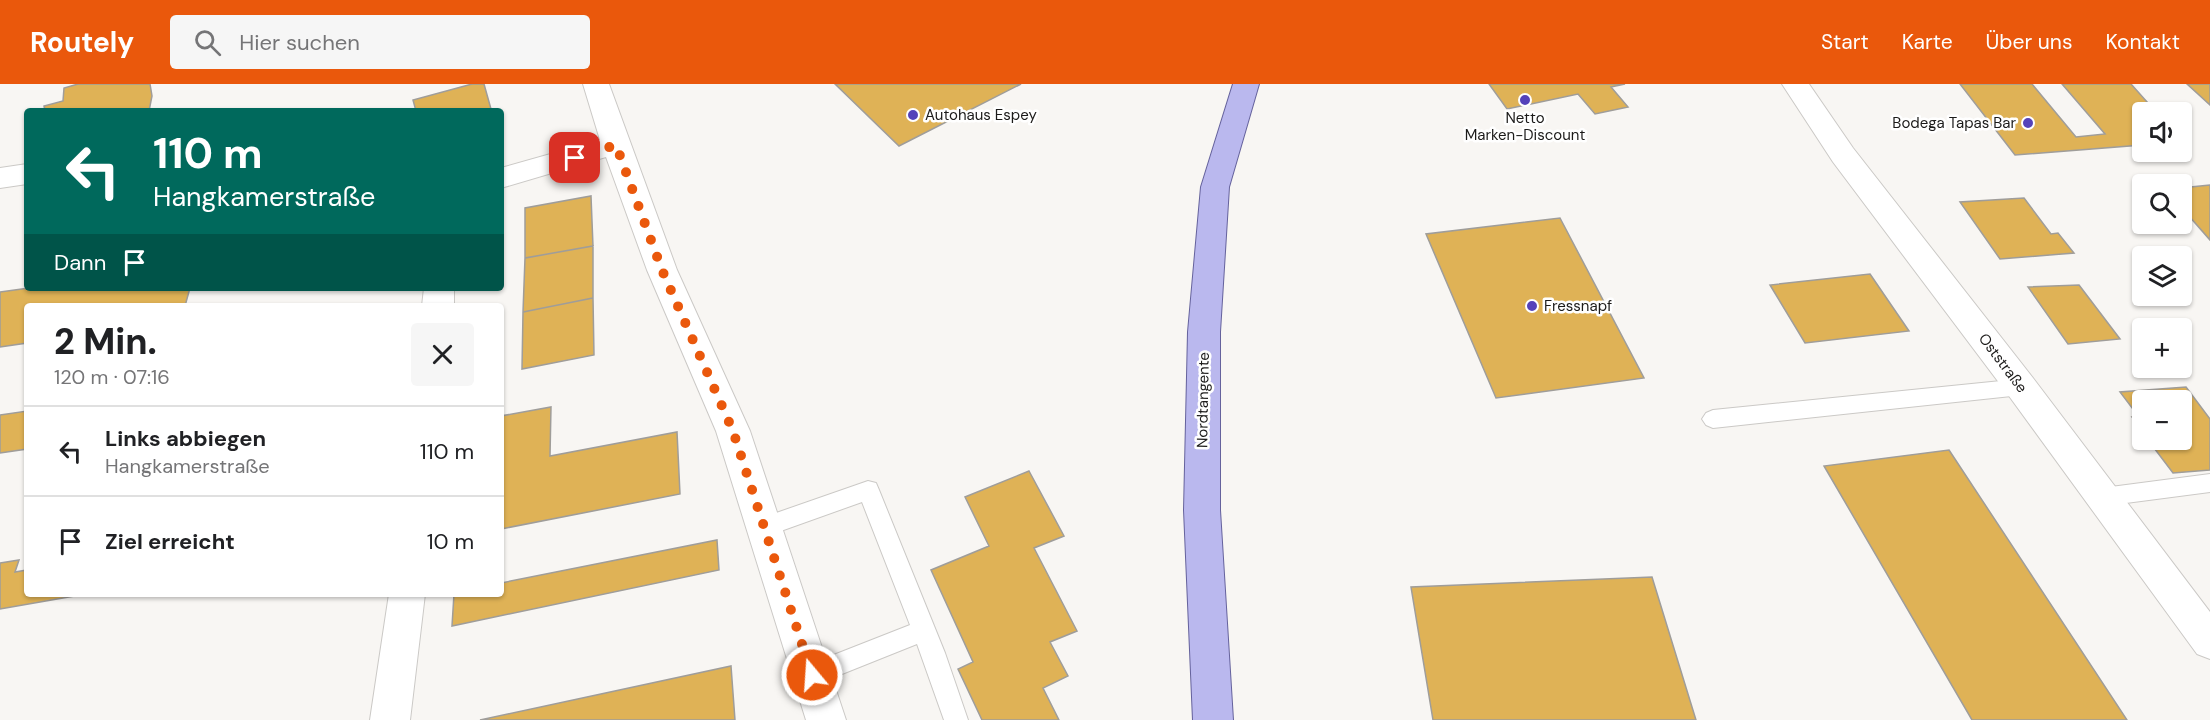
<!DOCTYPE html>
<html lang="de">
<head>
<meta charset="utf-8">
<style>
  :root { --surface:#fff; --page:#f6f6f6; --text:#202124; --muted:#757577; --line:#e0e0e0; --accent:#ea580c }
  body { margin:0; font-family:"DM Sans",sans-serif; background:var(--page); color:var(--text); height:100vh; display:flex; flex-direction:column; font-size:22px; white-space:nowrap }
  * { box-sizing:border-box; margin:0 }
  p { font-size:20px; color:var(--muted) }
  .icon { flex:none; width:33px; height:33px; fill:none; stroke:currentColor; stroke-width:2; stroke-linecap:round; stroke-linejoin:round }
  .map { position:relative; flex:1; overflow:hidden }
  .details { position:absolute; left:24px; top:219px; width:480px; height:294px; display:flex; flex-direction:column; background:var(--surface); border-radius:6px; box-shadow:0 2px 4px #0004 }
  .details>* { flex:none }
  .guide { position:absolute; left:24px; top:24px; width:480px; height:183px; border-radius:6px; box-shadow:0 2px 4px #0004; background:#00695c; color:#fff; overflow:hidden }
  .buttons { position:absolute; left:2132px; top:18px; display:grid; gap:12px }
  .buttons a { display:grid; place-items:center; width:60px; height:60px; border-radius:6px; background:var(--surface); box-shadow:0 2px 4px #0004; font-size:30px }
  .pin { position:absolute; display:grid; place-items:center; width:51px; height:51px; color:#fff; margin:-26px; border-radius:12px; box-shadow:0 3px 9px #0006 }
  .me { position:absolute; width:66px; margin:-33px; rotate:342deg; stroke-linejoin:round; filter:drop-shadow(0 0 4px #0008) }
  .turn { display:flex; align-items:center; gap:21px; height:126px; padding:0 30px; font-size:27px }
  .turn .icon { width:78px; height:78px; stroke-width:2.5 }
  .turn b { display:block; font-size:42px; line-height:51px }
  .then { display:flex; align-items:center; height:57px; padding:0 30px; background:#0003; gap:12px; font-size:22px }
  .round { display:grid; place-items:center; flex:none; width:63px; height:63px; border-radius:6px; background:var(--page) }
  .head { display:flex; align-items:center; justify-content:space-between; height:102px; padding:0 30px }
  h1 { font-size:36px; font-weight:800; line-height:45px }
  ul { padding:0; list-style:none }
  li { display:flex; align-items:center; gap:18px; height:90px; padding:0 30px; border-top:2px solid var(--line) }
  li div { flex:1 }
  li b { display:block; font-size:22px }
  li em { font-style:normal }
  header { display:flex; align-items:center; gap:36px; box-sizing:border-box; height:84px; padding:0 30px; background:var(--accent); color:#fff }
  header strong { font-size:28px }
  nav { display:flex; gap:33px; margin-inline-start:auto; font-size:21px }
  .search { width:420px; height:54px; background:var(--page); display:flex; align-items:center; gap:15px; box-sizing:border-box; padding:0 21px; border-radius:6px; color:var(--muted); font-size:22px }
  .map>svg:first-child { display:block }
</style>
</head>
<body>
<header>
<strong>Routely</strong>
<div class="search"><svg class="icon" aria-label="search" viewBox="0 0 24 24"><circle cx="10" cy="10" r="6"/><path d="M15 15l6 6"/></svg>Hier suchen</div>
<nav><a>Start</a><a>Karte</a><a>Über uns</a><a>Kontakt</a></nav>
</header>
<div class="map">
<svg width="2210" height="636" viewBox="0 0 2210 636">
  <rect width="100%" height="100%" fill="#f8f6f3"/>
  <!-- building -->
  <path fill="#dfb256" stroke="#9f9d9a" stroke-width="1.5" d="M78,0h72l2,12 -3,15h-104l-1,-5 19,-5 1,-13z
    M472,0h12l7,25 -8,2h-67l-3,-11z
    M835,0h186l-122,62z
    M1489,0h136l-14,3 17,20 -33,7 -17,-20 -71,15z
    M1960,0h72l44,53 29,-3 -43,-50h69l25,28h-14v33l-127,10z
    M2187,0h23v21z
    M2210,101v55l-29,-33v-19z
    M591,112l2,50 -68,12v-50z
    M2024,114l27,36 7,-1 16,20 -74,6 -40,-57z
    M1560,134l84,160 -148,20 -70,-164z
    M593,162v52l-70,14 2,-54z
    M1870,190l39,57 -104,12 -35,-58z
    M2079,201l41,54 -52,5 -40,-57z
    M29,204h161l-5,18h-158v37l-27,4v-55z
    M593,214l1,57 -72,14 1,-57z
    M2186,303l24,32v51l-37,3 -25,-33h33v-40h-39v31l-10,-14h7l-19,-25z
    M551,323l-1,49 127,-24 3,62 -179,35v-113z
    M27,327v38l-27,4v-38z
    M1949,366l178,270h-155l-148,-254z
    M1029,387l35,65 -30,12 43,83 -27,11 18,34 -25,12 16,32h-77l-24,-51 15,-7 -42,-92 58,-24 -24,-49z
    M717,456l2,30 -267,56 2,-32h47v-11z
    M19,476l-4,12 12,-2v24h59l-86,15v-46z
    M1652,493l44,143h-263l-22,-133z
    M731,582l4,54h-255z"/>
  <g fill="none" stroke-linecap="round" stroke-linejoin="round">
    <defs>
      <path id="service" d="M2021,295l7,2 3,6 -3,6 -7,2 -308,33 -7,-3 -4,-6 4,-6 7,-3z
        M2210,390v18l-107,14 -8,-2 -3,-7 3,-7 8,-2z
        M868,397l8,2 3,7 66,163 23,67h-24l-27,-76 -105,42 -9,-3 -3,-8 3,-8 107,-42 -48,-123 -98,35 -8,-3 -3,-7 3,-7z"/>
      <path id="minor" d="M583,0h26l68,186 73,161 96,289h-40l-90,-289 -69,-161 -41,-113 -105,31v-20l99,-28z
        M27,80v20l-27,4v-20z
        M424,204h30v18h-32z
        M389,510h36l-15,126h-40z"/>
      <path id="tertiary" d="M1782,0h27l44,64 180,230 177,234v47l-13,-5 -188,-258 -176,-234z"/>
      <path id="primary" d="M1233,0h26l-30,103 -9,145v178l13,210h-40l-9,-210 4,-178 13,-145z"/>
    </defs>
    <!-- service casing -->
    <use href="#service" stroke="#cbc9c6" stroke-width="2"/>
    <!-- minor casing -->
    <use href="#minor" stroke="#cbc9c6" stroke-width="2"/>
    <!-- tertiary casing -->
    <use href="#tertiary" stroke="#cbc9c6" stroke-width="2"/>
    <!-- primary casing -->
    <use href="#primary" stroke="#65629c" stroke-width="2"/>
    <!-- service -->
    <use href="#service" fill="#fff" fill-rule="evenodd"/>
    <!-- minor -->
    <use href="#minor" fill="#fff" fill-rule="evenodd"/>
    <!-- tertiary -->
    <use href="#tertiary" fill="#fff" fill-rule="evenodd"/>
    <!-- primary -->
    <use href="#primary" fill="#bab8ee" fill-rule="evenodd"/>
  </g>
  <g fill="none" stroke-linecap="round" stroke-linejoin="round">
    <!-- route -->
    <path stroke="#ea580c" stroke-width="10" stroke-dasharray="0 18" d="M575,74l41,-13 46,125 71,161 79,244"/>
  </g>
  <!-- markers -->
  <g fill="#5442ba" stroke="#fff" stroke-width="2">
    <circle cx="1525" cy="16" r="6"/>
    <circle cx="913" cy="31" r="6"/>
    <circle cx="2028" cy="39" r="6"/>
    <circle cx="1532" cy="222" r="6"/>
  </g>
  <g text-anchor="middle" dominant-baseline="central" stroke-width="5" stroke-linejoin="round" paint-order="stroke">
    <!-- poi labels -->
    <g font-size="15" fill="#1c1b1a" stroke="#fff" text-anchor="start">
      <text x="925" y="31">Autohaus Espey</text>
      <text x="1525" y="34" text-anchor="middle">Netto<tspan x="1525" dy="17">Marken-Discount</tspan></text>
      <text x="2016" y="39" text-anchor="end">Bodega Tapas Bar</text>
      <text x="1544" y="222">Fressnapf</text>
    </g>
    <!-- street labels -->
    <g font-size="15" fill="#1c1b1a" stroke="#fff">
      <text transform="translate(2003 279) rotate(53)">Oststraße</text>
      <text transform="translate(1203 316) rotate(-89)">Nordtangente</text>
    </g>
  </g>
</svg>
<div class="buttons">
<a><svg class="icon" aria-label="sound" viewBox="0 0 24 24"><path d="M4 9h4l5-4v14l-5-4H4zM17 9q2 3 0 6"/></svg></a>
<a><svg class="icon" aria-label="search" viewBox="0 0 24 24"><circle cx="10" cy="10" r="6"/><path d="M15 15l6 6"/></svg></a>
<a><svg class="icon" aria-label="layers" viewBox="0 0 24 24"><path d="M12 4l9 5-9 5-9-5zM3 14l9 5 9-5"/></svg></a>
<a>+</a>
<a>−</a>
</div>
<div class="pin" style="left:575px;top:74px;background:#d93025"><svg class="icon" aria-label="arrive" viewBox="0 0 24 24"><path d="M6 21V4h12l-3 4 3 4H6"/></svg></div>
<svg class="me" style="left:812px;top:591px" viewBox="-20 -20 40 40"><circle r="17" fill="#ea580c" stroke="#fff" stroke-width="3"/><path d="M0-11L8 9 0 5-8 9z" fill="#fff"/></svg>
<div class="guide">
<div class="turn"><svg class="icon" aria-label="left" viewBox="0 0 24 24"><path d="M17 20v-9H6M10 6l-5 5 5 5"/></svg><div><b>110 m</b>Hangkamerstraße</div></div>
<div class="then">Dann<svg class="icon" aria-label="arrive" viewBox="0 0 24 24"><path d="M6 21V4h12l-3 4 3 4H6"/></svg></div>
</div>
<section class="details">
<div class="head"><div><h1>2 Min.</h1><p>120 m · 07:16</p></div><a class="round"><svg class="icon" aria-label="close" viewBox="0 0 24 24"><path d="M6 6l12 12M18 6L6 18"/></svg></a></div>
<ul>
<li><svg class="icon" aria-label="left" viewBox="0 0 24 24"><path d="M17 20v-9H6M10 6l-5 5 5 5"/></svg><div><b>Links abbiegen</b><p>Hangkamerstraße</p></div><em>110 m</em></li>
<li><svg class="icon" aria-label="arrive" viewBox="0 0 24 24"><path d="M6 21V4h12l-3 4 3 4H6"/></svg><div><b>Ziel erreicht</b></div><em>10 m</em></li>
</ul>
</section>
</div>
</body>
</html>
